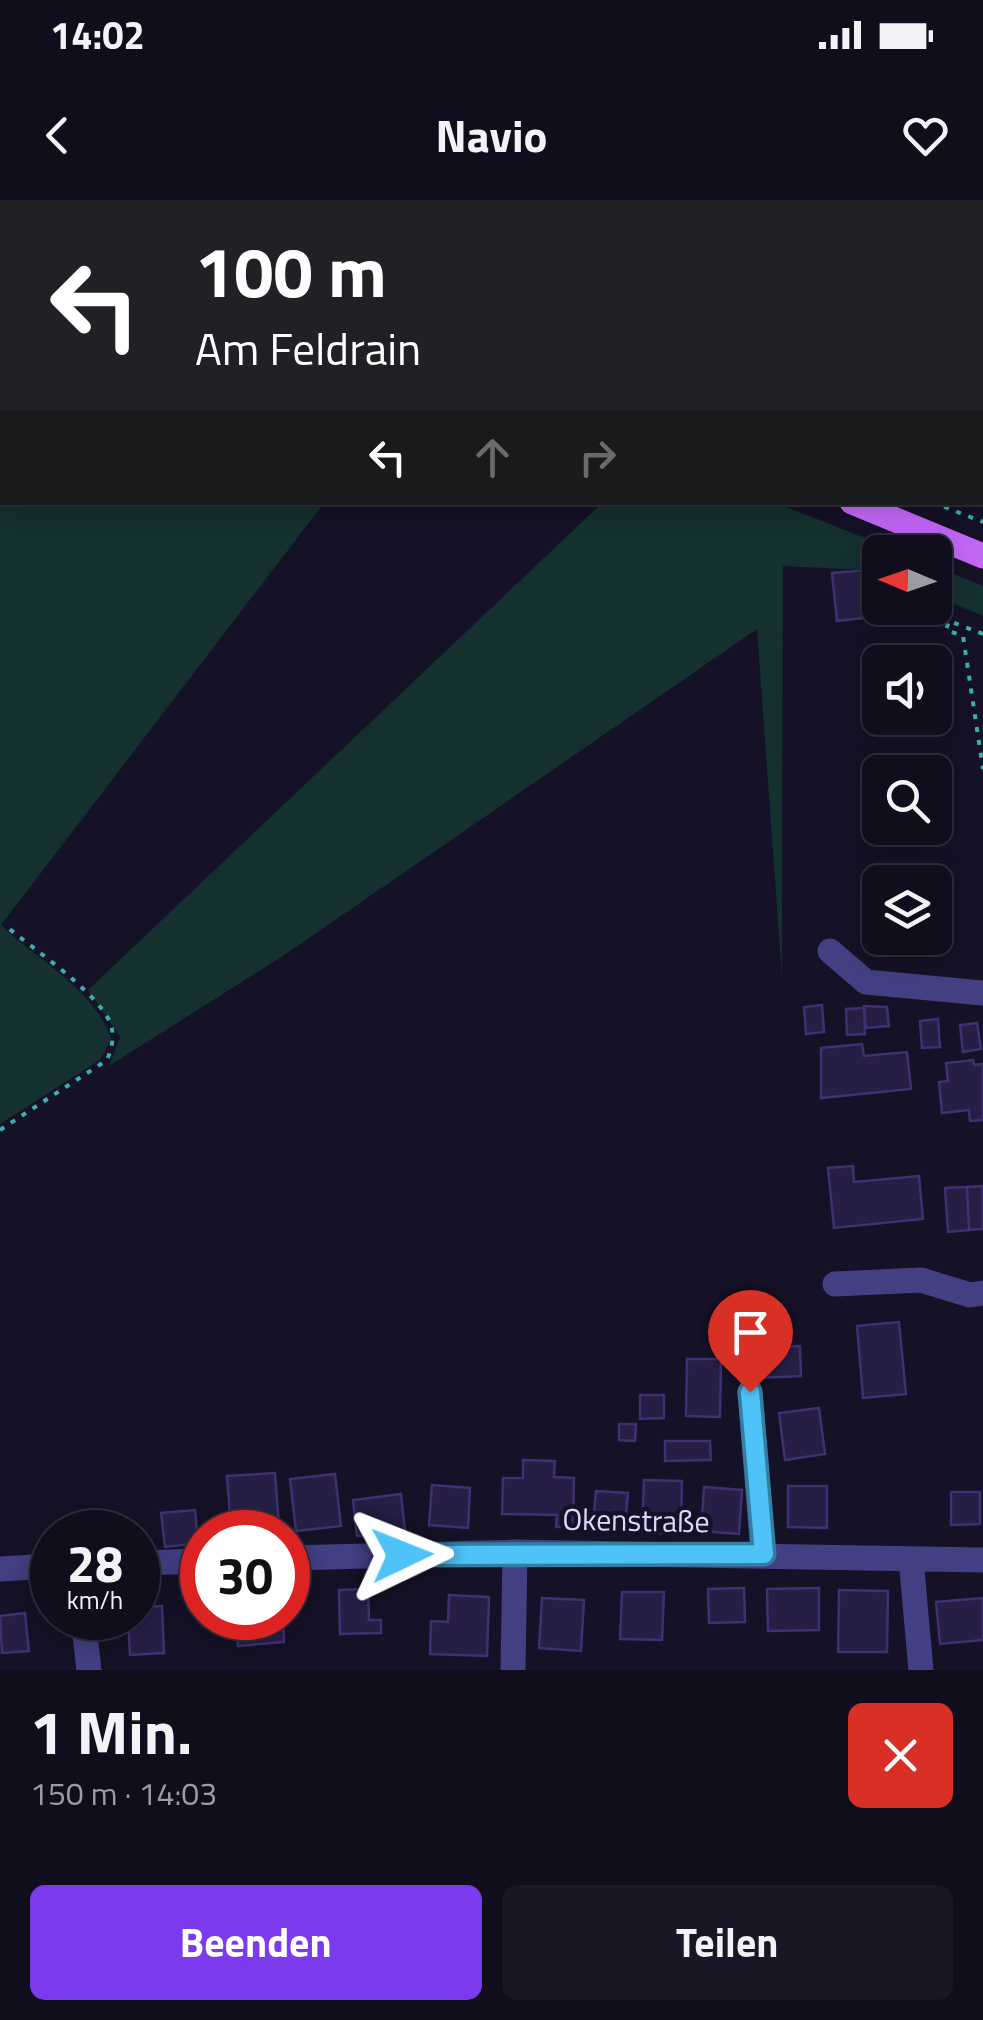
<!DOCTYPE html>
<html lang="de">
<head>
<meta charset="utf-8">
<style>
  :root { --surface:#100d1c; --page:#191625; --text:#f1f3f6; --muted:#9c9ca3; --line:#302d3b; --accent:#7c3aed }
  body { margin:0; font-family:"Titillium Web",sans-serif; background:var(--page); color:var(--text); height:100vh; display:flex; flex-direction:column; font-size:38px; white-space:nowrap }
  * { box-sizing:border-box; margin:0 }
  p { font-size:32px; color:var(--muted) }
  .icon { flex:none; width:55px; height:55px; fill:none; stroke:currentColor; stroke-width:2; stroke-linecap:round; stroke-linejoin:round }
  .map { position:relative; height:1470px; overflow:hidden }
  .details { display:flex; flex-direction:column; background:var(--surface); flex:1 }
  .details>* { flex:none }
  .top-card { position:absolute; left:0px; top:0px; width:985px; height:305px; box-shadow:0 5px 25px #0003,0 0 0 2px var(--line); background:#202124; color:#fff; overflow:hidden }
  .needle { width:65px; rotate:272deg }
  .tools { position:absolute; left:862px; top:335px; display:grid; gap:20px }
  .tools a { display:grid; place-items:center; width:90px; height:90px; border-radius:15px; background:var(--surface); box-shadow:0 5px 25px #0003,0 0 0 2px var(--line); font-size:50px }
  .speed { position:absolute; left:30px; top:1310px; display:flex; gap:20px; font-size:50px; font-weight:700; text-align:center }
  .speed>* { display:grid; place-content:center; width:130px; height:130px; border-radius:50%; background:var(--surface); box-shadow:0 5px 25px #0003,0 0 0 2px var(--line); line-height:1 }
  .speed small { font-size:25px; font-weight:400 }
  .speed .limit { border:15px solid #d22; background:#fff; color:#111 }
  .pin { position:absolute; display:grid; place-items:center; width:85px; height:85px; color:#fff; margin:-102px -42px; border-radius:50% 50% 50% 0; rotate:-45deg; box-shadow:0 0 10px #0007 }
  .pin .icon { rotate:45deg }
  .me { position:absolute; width:110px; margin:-55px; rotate:88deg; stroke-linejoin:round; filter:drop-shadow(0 0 8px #0008) }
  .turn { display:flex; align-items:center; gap:35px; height:210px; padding:0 30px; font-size:45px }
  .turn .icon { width:130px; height:130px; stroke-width:2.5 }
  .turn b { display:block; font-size:70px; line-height:85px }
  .lanes { display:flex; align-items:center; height:95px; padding:0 30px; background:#0003; justify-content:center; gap:50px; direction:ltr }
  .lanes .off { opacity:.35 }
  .round { display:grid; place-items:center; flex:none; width:105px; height:105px; border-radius:15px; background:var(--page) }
  .headline { display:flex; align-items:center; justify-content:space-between; height:170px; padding:0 30px }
  h1 { font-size:60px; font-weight:700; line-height:75px }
  .cta { display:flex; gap:20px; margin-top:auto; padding:20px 30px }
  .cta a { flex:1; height:115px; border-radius:15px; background:var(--accent); color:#fff; font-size:40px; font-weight:700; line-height:115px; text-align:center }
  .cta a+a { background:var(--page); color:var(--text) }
  .status { display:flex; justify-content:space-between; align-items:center; height:70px; padding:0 50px; background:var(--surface); direction:ltr }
  .status svg { height:28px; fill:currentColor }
  header { display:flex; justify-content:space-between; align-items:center; height:130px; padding:0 30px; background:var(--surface); font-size:45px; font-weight:700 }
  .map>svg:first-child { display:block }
</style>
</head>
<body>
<div class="status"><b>14:02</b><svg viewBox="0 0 49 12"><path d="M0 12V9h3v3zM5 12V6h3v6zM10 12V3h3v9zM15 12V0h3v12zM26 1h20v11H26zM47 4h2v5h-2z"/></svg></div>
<header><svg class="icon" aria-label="back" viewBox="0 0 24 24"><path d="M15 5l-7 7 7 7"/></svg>Navio<svg class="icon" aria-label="heart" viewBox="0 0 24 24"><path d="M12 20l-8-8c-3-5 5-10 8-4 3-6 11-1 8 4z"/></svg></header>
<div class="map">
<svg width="983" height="1470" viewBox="0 0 983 1470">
  <rect width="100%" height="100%" fill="#151126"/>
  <!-- green -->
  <path fill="#14302f" d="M0,0l24,2h-22v300l322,1 -323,422c36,35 94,64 110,114l-11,21 -100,64z
    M602,303h174l125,49h-21v22l-12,-4 -85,-4 -1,411 -25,-348 -474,327 -174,110 11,-29 -32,-47z
    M935,366l48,20v30l-48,-20z"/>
  <!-- building -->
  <path fill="#271e46" stroke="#3f3171" stroke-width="2.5" d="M877,0h106v206l-1,-204z
    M868,370l5,47 -36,4 -5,-48z
    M822,805l2,27 -18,2 -2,-27z
    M864,806l23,1 2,19 -23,2z
    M864,808l1,26 -18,1 -1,-26z
    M938,819l2,28 -18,1 -2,-27z
    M977,823l4,26 -18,3 -3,-27z
    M862,844l2,12 43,-4 4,37 -90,9v-50z
    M973,860l1,5 9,-1v56l-13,1 -1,-11 -27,3 -3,-31 9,-1 -2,-18z
    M853,966l1,16 65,-6 4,43 -89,9 -6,-60z
    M983,986v43l-14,1 -2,-43z
    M967,987l2,43 -21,2 -3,-44z
    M899,1122l7,72 -43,4 -6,-72z
    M800,1146l1,30 -47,2 -1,-30z
    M687,1159h34l-1,58 -34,-1z
    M640,1195h24v23l-24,1z
    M819,1208l6,46 -40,6 -6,-47z
    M619,1224h17l-1,17 -16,-1z
    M665,1241h45l1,19 -46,1z
    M523,1260l32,1 -1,16 20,1 -1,49h-17l1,-12 -55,-1 1,-36h20z
    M275,1273l4,53 -48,3 -4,-53z
    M335,1274l6,52 -45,5 -6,-52z
    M644,1280l38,1 -1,53 -39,-1z
    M432,1285l38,3 -2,40 -39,-3z
    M788,1286h39v42l-39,-1z
    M704,1287l38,3 -3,44 -38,-3z
    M596,1291l32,2 -3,32 -32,-2z
    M951,1292h29v32l-29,1z
    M401,1294l4,36 -48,6 -4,-36z
    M195,1310l3,33 -33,4 -4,-34z
    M744,1388l1,34 -36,1 -1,-34z
    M819,1388v42l-51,1 -1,-42z
    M368,1389l1,31h12v13l-41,1 -1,-44z
    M839,1390l49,1 -1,61h-49z
    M622,1392h42l-2,48 -42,-1z
    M449,1395l40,2 -2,59 -57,-2 1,-33 17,1z
    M542,1398l42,2 -3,51 -42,-3z
    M983,1398v42l-43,4 -4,-42z
    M162,1406l2,47 -34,2 -2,-37h10v-11z
    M25,1413l4,38 -27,2 -2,-37z
    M236,1418h47l1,24 -46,4z"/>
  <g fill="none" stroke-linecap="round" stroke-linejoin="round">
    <!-- path -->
    <path stroke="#37b2ac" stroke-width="4" stroke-dasharray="5 8" stroke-linecap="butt" d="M151,0l6,2
      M932,302l51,20
      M983,434l-34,-13 -3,9 17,6 20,133
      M0,930l107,-70c5,-12 8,-25 3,-38 -16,-33 -76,-72 -104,-96"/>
    <!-- minor -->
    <path stroke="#423f83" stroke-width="25" d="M830,751l36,31 117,11
      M835,1084l86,-4 49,15 13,-2
      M750,1192l13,162
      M288,1358l227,-6 468,8
      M911,1359l10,111
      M138,1363l64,-2
      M0,1369l52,-3
      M83,1418l6,52
      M513,1470l2,-118"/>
    <!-- primary -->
    <path stroke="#c266f6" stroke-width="25" d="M106,0l6,2
      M852,302l131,54"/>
  </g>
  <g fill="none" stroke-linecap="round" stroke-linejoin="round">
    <defs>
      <path id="route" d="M402,1355l362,-1 -14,-162"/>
    </defs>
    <!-- route casing -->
    <use href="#route" stroke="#337fa1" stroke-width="25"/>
    <!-- route -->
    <use href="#route" stroke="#4fc3f7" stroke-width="18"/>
  </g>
  <g text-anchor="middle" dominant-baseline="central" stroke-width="9" stroke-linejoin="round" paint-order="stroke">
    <!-- street labels -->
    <g font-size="30" fill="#ddd9fd" stroke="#151126">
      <text transform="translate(636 1320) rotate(1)">Okenstraße</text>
    </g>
  </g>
</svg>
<div class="tools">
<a><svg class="needle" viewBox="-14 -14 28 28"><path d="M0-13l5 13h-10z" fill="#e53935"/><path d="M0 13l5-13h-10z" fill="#9c9ca3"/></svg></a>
<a><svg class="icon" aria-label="sound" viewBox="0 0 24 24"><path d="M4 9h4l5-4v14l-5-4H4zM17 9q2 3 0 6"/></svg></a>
<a><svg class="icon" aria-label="search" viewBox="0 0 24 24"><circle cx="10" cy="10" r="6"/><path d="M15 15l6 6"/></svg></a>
<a><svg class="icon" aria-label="layers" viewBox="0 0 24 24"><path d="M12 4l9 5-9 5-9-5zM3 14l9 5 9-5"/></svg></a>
</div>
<div class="speed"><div>28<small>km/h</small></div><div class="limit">30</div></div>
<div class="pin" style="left:750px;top:1192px;background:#d93025"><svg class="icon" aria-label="arrive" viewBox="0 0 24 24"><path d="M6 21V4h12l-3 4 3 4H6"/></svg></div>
<svg class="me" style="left:402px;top:1355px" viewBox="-20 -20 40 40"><path d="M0-17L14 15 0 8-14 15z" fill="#4fc3f7" stroke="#fff" stroke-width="4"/></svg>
<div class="top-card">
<div class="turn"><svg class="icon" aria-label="left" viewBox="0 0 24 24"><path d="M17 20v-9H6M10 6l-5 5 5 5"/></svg><div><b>100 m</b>Am Feldrain</div></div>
<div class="lanes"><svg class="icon" aria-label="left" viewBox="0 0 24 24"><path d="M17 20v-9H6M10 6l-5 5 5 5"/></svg><svg class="icon off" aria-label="ahead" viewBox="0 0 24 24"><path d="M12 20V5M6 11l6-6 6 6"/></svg><svg class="icon off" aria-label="right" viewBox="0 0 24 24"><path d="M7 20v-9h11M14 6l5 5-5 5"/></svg></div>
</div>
</div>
<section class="details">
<div class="headline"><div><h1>1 Min.</h1><p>150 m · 14:03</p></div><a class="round" style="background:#d93025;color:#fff"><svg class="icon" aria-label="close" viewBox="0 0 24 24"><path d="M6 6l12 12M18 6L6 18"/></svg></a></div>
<div class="cta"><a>Beenden</a><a>Teilen</a></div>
</section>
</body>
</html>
